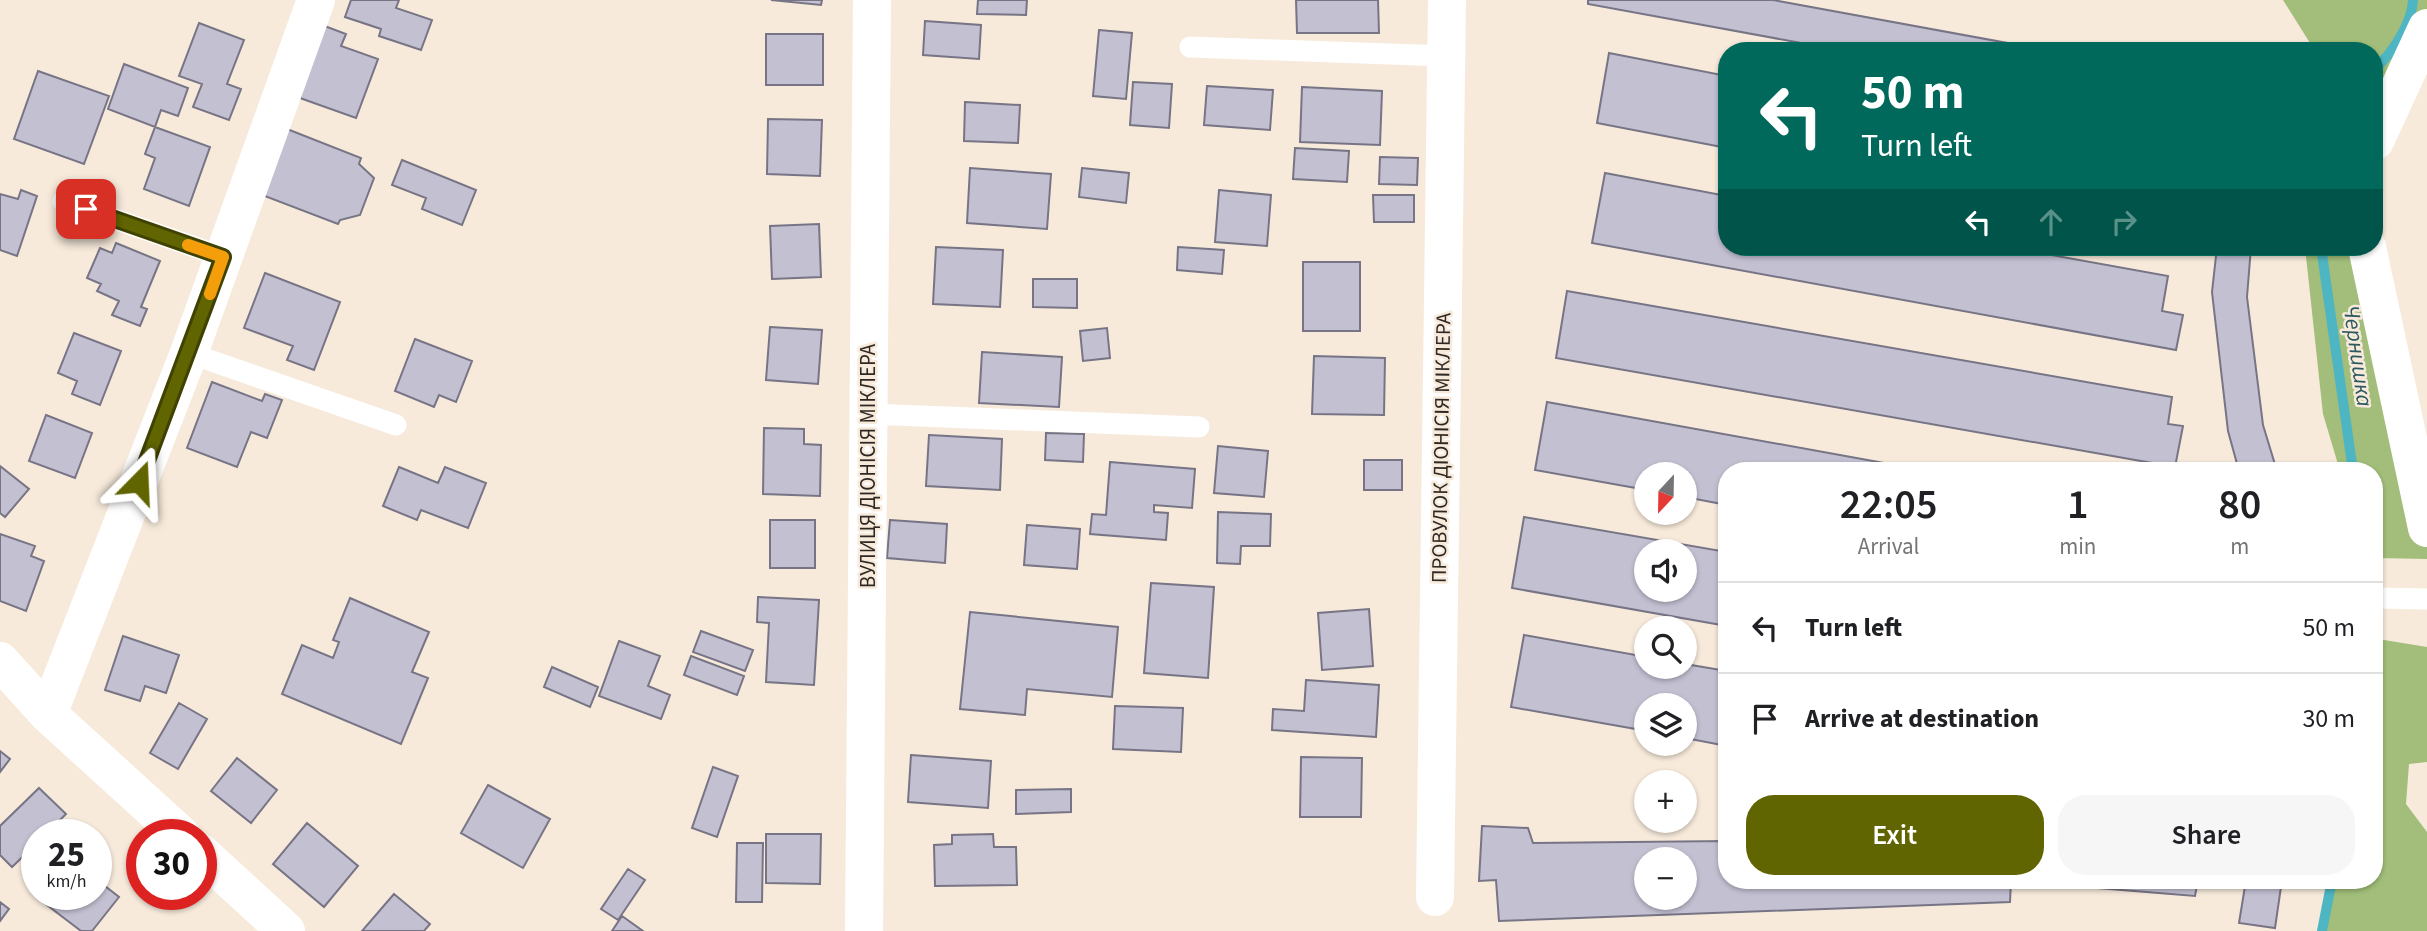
<!DOCTYPE html>
<html lang="en">
<head>
<meta charset="utf-8">
<style>
  :root { --surface:#fff; --page:#f6f6f6; --text:#202124; --muted:#757577; --line:#e0e0e0; --accent:#616501 }
  body { margin:0; font-family:"Source Sans 3",sans-serif; background:var(--page); color:var(--text); height:100vh; display:flex; flex-direction:column; font-size:26px; white-space:nowrap }
  * { box-sizing:border-box; margin:0 }
  p { font-size:23px; color:var(--muted) }
  .icon { flex:none; width:38px; height:38px; fill:none; stroke:currentColor; stroke-width:2; stroke-linecap:round; stroke-linejoin:round }
  .map { position:relative; flex:1; overflow:hidden }
  .sheet { position:absolute; left:1718px; top:462px; width:665px; height:427px; display:flex; flex-direction:column; background:var(--surface); border-radius:28px; box-shadow:0 2px 5px #0004 }
  .sheet>* { flex:none }
  .hud { position:absolute; left:1718px; top:42px; width:665px; height:214px; border-radius:28px; box-shadow:0 2px 5px #0004; background:#00695c; color:#fff; overflow:hidden }
  .needle { width:46px; rotate:202deg }
  .fabs { position:absolute; left:1634px; top:462px; display:grid; gap:14px }
  .fabs a { display:grid; place-items:center; width:63px; height:63px; border-radius:50%; background:var(--surface); box-shadow:0 2px 5px #0004; font-size:35px }
  .speed { position:absolute; left:21px; top:819px; display:flex; gap:14px; font-size:35px; font-weight:700; text-align:center }
  .speed>* { display:grid; place-content:center; width:91px; height:91px; border-radius:50%; background:var(--surface); box-shadow:0 2px 5px #0004; line-height:1 }
  .speed small { font-size:18px; font-weight:400 }
  .speed .limit { border:10px solid #d22; background:#fff; color:#111 }
  .pin { position:absolute; display:grid; place-items:center; width:60px; height:60px; color:#fff; margin:-30px; border-radius:14px; box-shadow:0 4px 10px #0006 }
  .me { position:absolute; width:77px; margin:-38px; rotate:21deg; stroke-linejoin:round; filter:drop-shadow(0 0 5px #0008) }
  .turn { display:flex; align-items:center; gap:24px; height:147px; padding:0 28px; font-size:32px }
  .turn .icon { width:91px; height:91px; stroke-width:2.5 }
  .turn b { display:block; font-size:49px; line-height:60px }
  .lanes { display:flex; align-items:center; height:66px; padding:0 28px; background:#0003; justify-content:center; gap:35px; direction:ltr }
  .lanes .off { opacity:.35 }
  .eta { display:flex; justify-content:space-evenly; align-items:center; height:119px; text-align:center }
  .eta b { font-size:42px; font-weight:600; line-height:49px }
  .button { display:flex; gap:14px; margin-top:auto; padding:14px 28px }
  .button a { flex:1; height:80px; border-radius:28px; background:var(--accent); color:#fff; font-size:28px; font-weight:600; line-height:80px; text-align:center }
  .button a+a { background:var(--page); color:var(--text) }
  ul { padding:0; list-style:none }
  li { display:flex; align-items:center; gap:21px; height:91px; padding:0 28px; border-top:2px solid var(--line) }
  li div { flex:1 }
  li b { display:block; font-size:26px }
  li em { font-style:normal }
  .map>svg:first-child { display:block }
</style>
</head>
<body>
<div class="map">
<svg width="2427" height="931" viewBox="0 0 2427 931">
  <rect width="100%" height="100%" fill="#f7eadb"/>
  <!-- forest -->
  <path fill="#a2be7a" d="M2283,0h144v28l-52,113v-90h-60z
    M2305,247h62l60,281v31l-52,-1v-87h-35l-17,-57z
    M2378,639l49,8v115l-18,2 -3,40 21,28v99h-105l10,-51h43v-226z"/>
  <g fill="none" stroke-linecap="round" stroke-linejoin="round">
    <!-- stream -->
    <path stroke="#4eb5c2" stroke-width="10" d="M2375,69c17,-16 37,-45 38,-69
      M2321,247l32,224
      M2375,654l3,-15
      M2322,931l10,-51"/>
  </g>
  <!-- building -->
  <path fill="#c3c0d2" stroke="#777585" stroke-width="2" fill-rule="evenodd" d="M351,0h48l-3,8 36,12 -11,30 -42,-14 2,-7 -36,-12z
    M771,0h51l-1,5z
    M978,0h49l-1,15 -49,-1z
    M1296,0h82l1,33h-82z
    M1588,0h185l278,51h-206l-257,-47z
    M925,21l56,4 -2,34 -56,-4z
    M314,22l32,12 -5,12 37,13 -22,59 -56,-20z
    M199,23l45,17 -17,44 14,5 -12,31 -36,-13 9,-23 -23,-8z
    M1099,30l33,3 -6,66 -33,-3z
    M766,34h57v51h-57z
    M1609,53l118,23v72l-130,-25z
    M124,64l64,24 -10,28 -17,-6 -6,17 -47,-18z
    M38,71l71,25 -25,68 -70,-25z
    M1133,82l39,2 -3,44 -39,-3z
    M1207,86l66,4 -3,40 -66,-5z
    M1302,87l80,4 -2,54 -80,-3z
    M965,102l55,3 -2,38 -54,-2z
    M768,119l54,1 -2,56 -53,-2z
    M155,127l55,20 -21,59 -45,-17 11,-31 -10,-4z
    M287,129l74,29 -2,6 15,14 -14,37 -20,5 -2,4 -76,-29z
    M1295,148l54,3 -2,31 -54,-3z
    M1380,157l38,1 -1,27 -38,-1z
    M402,160l74,30 -14,35 -40,-16 4,-11 -34,-13z
    M970,168l81,6 -4,55 -80,-6z
    M1082,168l47,5 -3,30 -47,-6z
    M1605,173l122,23v51h280l161,29 -6,35 21,4 -7,35 -584,-107z
    M21,190l16,6 -20,60 -17,-6v-56l18,5z
    M1219,190l52,5 -4,51 -52,-4z
    M1373,195h41v27h-40z
    M819,224l2,53 -49,2 -2,-53z
    M116,243l44,18 -19,46 6,2 -7,17 -28,-11 7,-14 -22,-10 4,-7 -14,-6 13,-30 12,5z
    M936,247l67,3 -3,57 -67,-3z
    M1178,247l46,3 -2,24 -45,-4z
    M2217,247h34l-4,50 16,128 14,46h-38l-11,-40 -16,-139z
    M1303,262h57v69h-57z
    M265,273l75,29 -26,68 -27,-10 6,-14 -49,-18z
    M1033,279h44v29l-44,-1z
    M1567,291l605,106 -4,27 15,2 -8,41 -619,-109z
    M770,327l52,3 -4,54 -52,-4z
    M1107,328l3,30 -27,3 -3,-30z
    M74,333l47,18 -21,54 -28,-11 5,-13 -19,-8z
    M415,339l57,22 -16,41 -17,-7 -5,12 -39,-16z
    M982,352l80,5 -3,50 -80,-4z
    M1314,356l71,2 -1,57 -72,-1z
    M212,382l50,19 3,-7 17,6 -15,38 -16,-6 -14,35 -50,-19z
    M1547,402l381,69h-201v34l-42,-8v-23h-38v16l-112,-20z
    M46,415l46,18 -17,45 -46,-17z
    M764,428l40,1v15l17,1 -1,51 -57,-2z
    M1046,433l38,1 -1,28 -38,-2z
    M929,435l73,4 -2,51 -74,-4z
    M1218,446l50,5 -4,46 -50,-4z
    M1364,460h38v30h-38z
    M1110,462l85,7 -3,39 -38,-3v7l14,1 -2,27 -76,-6 2,-20 14,1z
    M0,466l29,23 -24,28 -5,-4z
    M399,467l39,16 7,-16 41,16 -18,45 -47,-18 -4,10 -34,-14z
    M1218,512l53,2 -1,32h-29l-1,18 -23,-1z
    M1524,517l203,35v74l-215,-38zM1647,551h38v39h-38z
    M770,520h45v48h-45z
    M890,520l57,4 -2,39 -58,-5z
    M1027,525l53,4 -3,40 -53,-4z
    M0,534l35,12 -4,10 13,5 -18,50 -26,-10z
    M1151,583l63,4 -6,91 -64,-5z
    M758,597l61,3 -5,85 -48,-3 3,-59 -12,-1z
    M350,598l79,34 -17,40 16,6 -27,66 -119,-50 20,-49 31,13 6,-16 -6,-2z
    M1369,609l4,57 -51,4 -4,-57z
    M970,612l148,15 -6,70 -85,-8 -2,26 -65,-6z
    M701,631l52,19 -8,21 -52,-19z
    M1524,635l123,22v10h38v-3l42,7v75l-42,-8v-33h-38v26l-136,-24z
    M123,636l56,19 -13,38 -21,-7 -5,15 -35,-11z
    M619,641l41,15 -12,30 22,9 -9,24 -62,-23z
    M691,656l53,20 -7,19 -53,-20z
    M552,667l46,20 -8,20 -46,-20z
    M1306,680l73,5 -3,52 -104,-7 1,-21 31,2z
    M179,703l28,16 -29,50 -28,-16z
    M1115,706l68,2 -2,44 -68,-3z
    M0,751l10,8 -10,13z
    M911,755l80,6 -3,47 -80,-6z
    M1301,757l61,1 -1,59h-61z
    M237,758l40,32 -26,33 -40,-32z
    M713,767l25,9 -21,61 -25,-9z
    M488,785l62,34 -27,49 -62,-35z
    M39,788l27,26 -21,21h-8v8l-25,24 -12,-12v-29z
    M1071,789v23l-55,2v-24z
    M307,823l51,43 -34,41 -51,-43z
    M1482,826l46,2 5,15 194,-2v39h471l-3,16 -184,-15 -1,21 -511,19 -3,-41 -17,1zM1647,859h38v39h-38z
    M766,834h55l-1,50 -54,-1z
    M993,834l1,13h22l1,38 -82,1 -1,-41 18,-1v-9z
    M737,843h26l-1,59h-26z
    M628,869l17,11 -27,40 -17,-11z
    M96,879l23,18 -27,34h-11l-38,-29 6,-8h47z
    M2246,880h36l-7,48 -36,-5z
    M394,894l36,30 -6,7h-62z
    M0,902l9,7 -9,12z
    M622,916l21,15h-31z"/>
  <g fill="none" stroke-linecap="round" stroke-linejoin="round">
    <!-- lane -->
    <path stroke="#fff" stroke-width="21" d="M1190,47l256,9
      M63,201l160,56
      M189,353l207,72
      M869,414l330,13
      M2375,598l52,1"/>
    <!-- street -->
    <path stroke="#fff" stroke-width="38" d="M2375,141l52,-113
      M2367,247l60,281
      M0,661l48,53 133,121
      M48,714l141,-361 127,-353
      M201,853l85,78
      M1435,897l12,-897
      M864,931l8,-931"/>
  </g>
  <g fill="none" stroke-linecap="round" stroke-linejoin="round">
    <defs>
      <path id="route" d="M86,209l137,48 -84,225"/>
    </defs>
    <!-- route casing -->
    <use href="#route" stroke="#3f4201" stroke-width="18"/>
    <!-- route -->
    <use href="#route" stroke="#616501" stroke-width="12"/>
    <!-- slow -->
    <path stroke="#f59e0b" stroke-width="12" d="M188,245l35,12 -13,37"/>
  </g>
  <g text-anchor="middle" dominant-baseline="central" stroke-width="5" stroke-linejoin="round" paint-order="stroke">
    <!-- street labels -->
    <g font-size="21" fill="#2d2823" stroke="#f7eadb">
      <text transform="translate(1441 448) rotate(-89)">ПРОВУЛОК ДІОНІСІЯ МІКЛЕРА</text>
      <text transform="translate(868 466) rotate(-90)">ВУЛИЦЯ ДІОНІСІЯ МІКЛЕРА</text>
    </g>
    <!-- water labels -->
    <g font-size="23" font-style="italic" fill="#2c595f" stroke="#f7eadb">
      <text transform="translate(2358 356) rotate(82)">Чернишка</text>
    </g>
  </g>
</svg>
<div class="fabs">
<a><svg class="needle" viewBox="-14 -14 28 28"><path d="M0-13l5 13h-10z" fill="#e53935"/><path d="M0 13l5-13h-10z" fill="#757577"/></svg></a>
<a><svg class="icon" aria-label="sound" viewBox="0 0 24 24"><path d="M4 9h4l5-4v14l-5-4H4zM17 9q2 3 0 6"/></svg></a>
<a><svg class="icon" aria-label="search" viewBox="0 0 24 24"><circle cx="10" cy="10" r="6"/><path d="M15 15l6 6"/></svg></a>
<a><svg class="icon" aria-label="layers" viewBox="0 0 24 24"><path d="M12 4l9 5-9 5-9-5zM3 14l9 5 9-5"/></svg></a>
<a>+</a>
<a>−</a>
</div>
<div class="speed"><div>25<small>km/h</small></div><div class="limit">30</div></div>
<div class="pin" style="left:86px;top:209px;background:#d93025"><svg class="icon" aria-label="arrive" viewBox="0 0 24 24"><path d="M6 21V4h12l-3 4 3 4H6"/></svg></div>
<svg class="me" style="left:139px;top:482px" viewBox="-20 -20 40 40"><path d="M0-17L14 15 0 8-14 15z" fill="#616501" stroke="#fff" stroke-width="4"/></svg>
<div class="hud">
<div class="turn"><svg class="icon" aria-label="left" viewBox="0 0 24 24"><path d="M17 20v-9H6M10 6l-5 5 5 5"/></svg><div><b>50 m</b>Turn left</div></div>
<div class="lanes"><svg class="icon" aria-label="left" viewBox="0 0 24 24"><path d="M17 20v-9H6M10 6l-5 5 5 5"/></svg><svg class="icon off" aria-label="ahead" viewBox="0 0 24 24"><path d="M12 20V5M6 11l6-6 6 6"/></svg><svg class="icon off" aria-label="right" viewBox="0 0 24 24"><path d="M7 20v-9h11M14 6l5 5-5 5"/></svg></div>
</div>
<section class="sheet">
<div class="eta">
<div><b>22:05</b><p>Arrival</p></div>
<div><b>1</b><p>min</p></div>
<div><b>80</b><p>m</p></div>
</div>
<ul>
<li><svg class="icon" aria-label="left" viewBox="0 0 24 24"><path d="M17 20v-9H6M10 6l-5 5 5 5"/></svg><div><b>Turn left</b></div><em>50 m</em></li>
<li><svg class="icon" aria-label="arrive" viewBox="0 0 24 24"><path d="M6 21V4h12l-3 4 3 4H6"/></svg><div><b>Arrive at destination</b></div><em>30 m</em></li>
</ul>
<div class="button"><a>Exit</a><a>Share</a></div>
</section>
</div>
</body>
</html>
